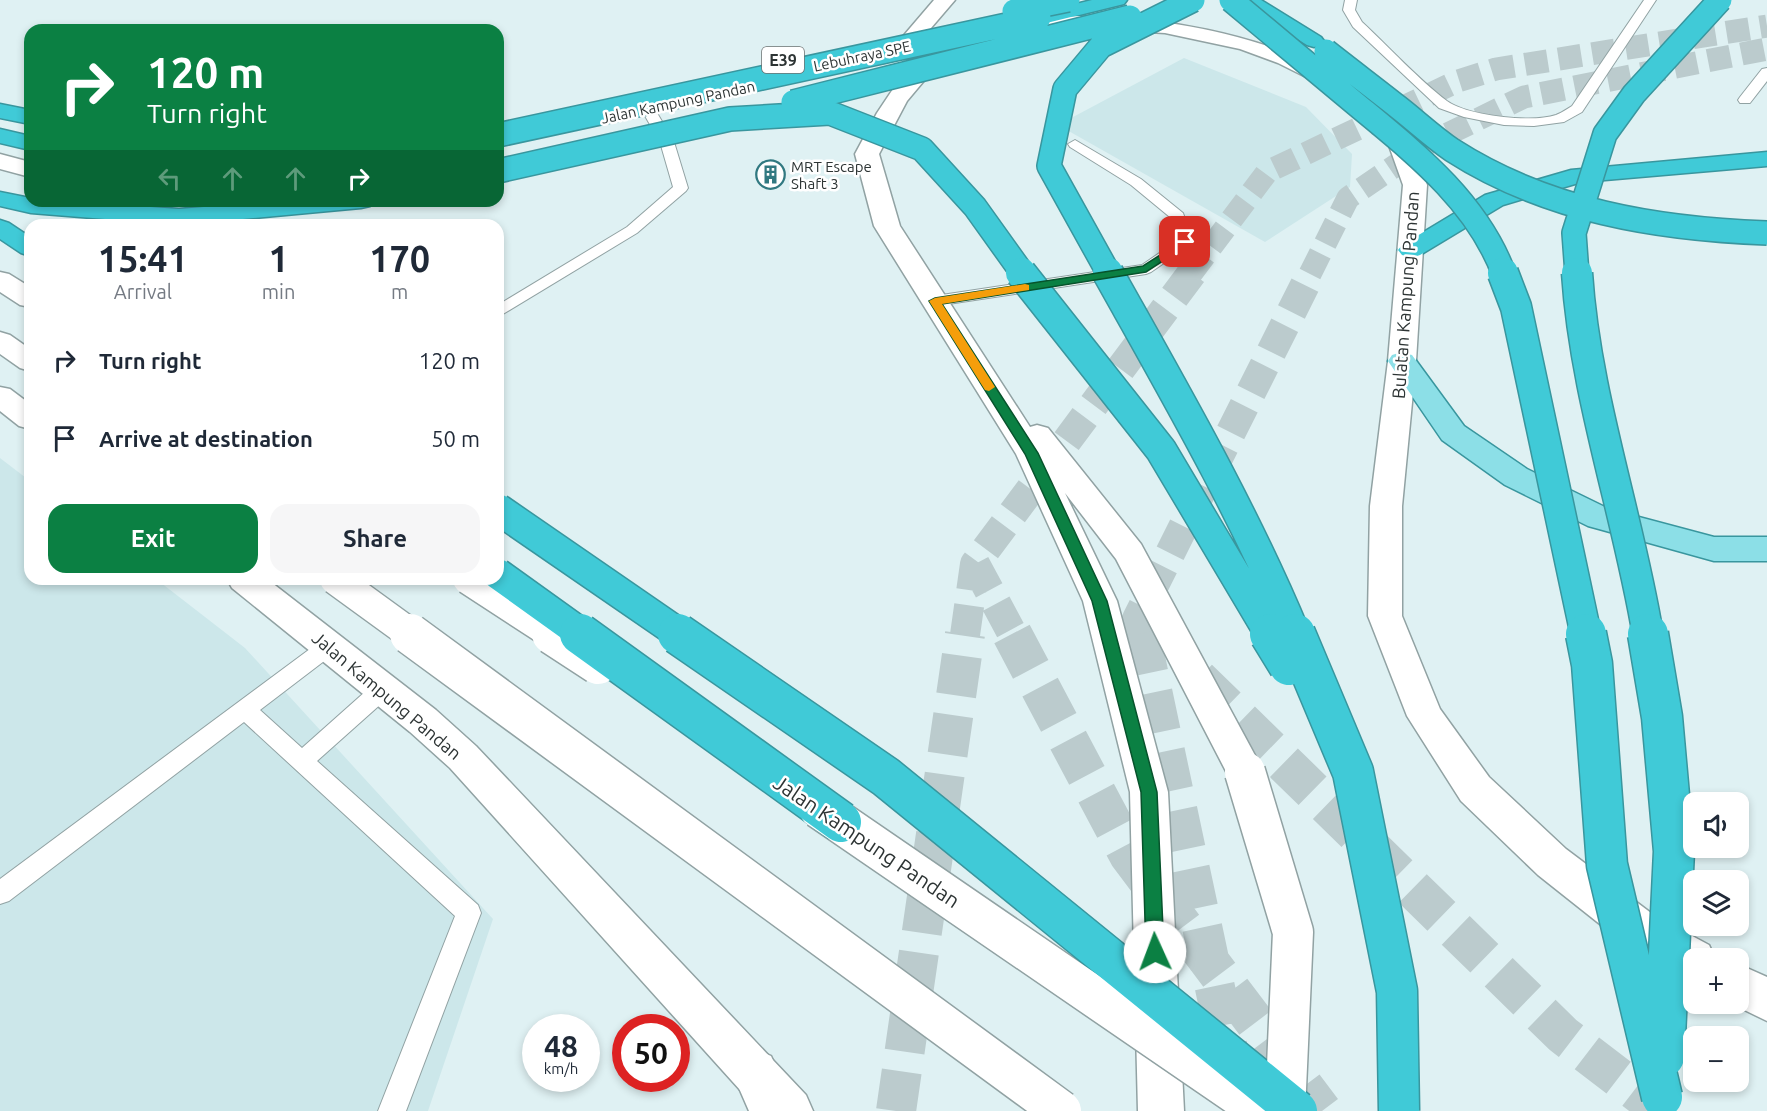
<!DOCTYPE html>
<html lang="en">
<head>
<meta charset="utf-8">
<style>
  :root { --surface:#fff; --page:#f6f6f7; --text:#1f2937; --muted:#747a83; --accent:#0b8043 }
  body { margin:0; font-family:Ubuntu,sans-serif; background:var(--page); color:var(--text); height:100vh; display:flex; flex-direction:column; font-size:22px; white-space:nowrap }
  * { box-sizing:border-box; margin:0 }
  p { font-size:20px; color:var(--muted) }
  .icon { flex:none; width:33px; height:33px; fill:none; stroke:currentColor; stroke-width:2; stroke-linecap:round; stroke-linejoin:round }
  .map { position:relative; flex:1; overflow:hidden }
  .panel { position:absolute; left:24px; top:219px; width:480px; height:366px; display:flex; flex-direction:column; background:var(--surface); border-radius:18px; box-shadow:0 3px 9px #0003 }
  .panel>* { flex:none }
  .hud { position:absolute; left:24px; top:24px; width:480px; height:183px; border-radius:18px; box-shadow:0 3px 9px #0003; background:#0b8043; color:#fff; overflow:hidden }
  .controls { position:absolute; left:1683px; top:792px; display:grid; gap:12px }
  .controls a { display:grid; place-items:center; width:66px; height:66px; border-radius:12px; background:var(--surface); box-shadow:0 3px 9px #0003; font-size:30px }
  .speed { position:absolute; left:522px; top:1014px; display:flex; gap:12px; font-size:30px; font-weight:700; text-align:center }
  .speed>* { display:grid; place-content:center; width:78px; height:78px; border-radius:50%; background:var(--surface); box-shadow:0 3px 9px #0003; line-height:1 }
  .speed small { font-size:15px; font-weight:400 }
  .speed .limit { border:9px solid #d22; background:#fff; color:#111 }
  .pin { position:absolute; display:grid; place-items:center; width:51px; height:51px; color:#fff; margin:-26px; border-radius:12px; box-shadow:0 3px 9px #0006 }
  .me { position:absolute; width:66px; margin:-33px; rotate:358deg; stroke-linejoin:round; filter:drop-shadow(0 0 4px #0008) }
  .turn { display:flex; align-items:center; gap:21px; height:126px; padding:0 24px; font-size:27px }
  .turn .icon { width:78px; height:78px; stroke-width:2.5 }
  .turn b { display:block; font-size:42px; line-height:51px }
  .lanes { display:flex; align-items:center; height:57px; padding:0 24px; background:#0003; justify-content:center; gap:30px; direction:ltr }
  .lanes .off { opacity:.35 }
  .eta { display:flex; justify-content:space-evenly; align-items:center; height:102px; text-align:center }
  .eta b { font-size:36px; font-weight:700; line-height:42px }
  .cta { display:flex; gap:12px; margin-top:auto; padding:12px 24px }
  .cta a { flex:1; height:69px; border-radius:18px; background:var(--accent); color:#fff; font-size:24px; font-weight:700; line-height:69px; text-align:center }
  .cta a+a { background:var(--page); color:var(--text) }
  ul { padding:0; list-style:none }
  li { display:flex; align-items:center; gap:18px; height:78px; padding:0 24px }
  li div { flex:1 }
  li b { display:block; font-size:22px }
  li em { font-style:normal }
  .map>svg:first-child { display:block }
</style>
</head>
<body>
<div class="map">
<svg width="1767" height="1111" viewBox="0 0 1767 1111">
  <rect width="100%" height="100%" fill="#dff1f3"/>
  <!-- built -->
  <path fill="#cce7ea" d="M1184,58l122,49 46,47 -2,33 -85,55 -207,-117z
    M0,458l30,23v98h126l89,69 248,271 -65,192h-428z"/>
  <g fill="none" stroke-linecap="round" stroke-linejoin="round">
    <!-- motorway-tunnel-far2 -->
    <path stroke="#bbcbcd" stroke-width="23" stroke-dasharray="23 11" stroke-linecap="butt" d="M1191,274l76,-102 191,-91 38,-12 271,-43
      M1310,274l38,-76 79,-54 97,-47 243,-48"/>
    <!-- motorway-tunnel-far1 -->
    <path stroke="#bbcbcd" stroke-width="30" stroke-dasharray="30 15" stroke-linecap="butt" d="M975,564l38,71
      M965,635l10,-71 217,-291
      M1140,635l-3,-16 174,-346"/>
    <!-- motorway-tunnel -->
    <path stroke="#bbcbcd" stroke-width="40" stroke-dasharray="40 20" stroke-linecap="butt" d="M1012,634l117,221 193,256
      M1140,634l92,434
      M1198,679l365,356 99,76
      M896,1111l69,-477"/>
    <defs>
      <path id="service" d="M1345,0h12l-2,10 7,12c26,24 57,58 85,79 21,15 85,22 109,14 5,-2 11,-6 16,-9l72,-106h12l-74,112 -18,10 -30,4 -30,-1 -40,-8 -25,-9 -86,-81 -10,-17z
        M1767,68v13l-17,22h-10l-2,-3 2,-3 22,-28z
        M648,105l5,1 21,36 14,46 -2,3 -49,42 -139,84v-12l129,-78 46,-40 -13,-45 -19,-33z
        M1075,140l66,39 42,34 10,29 -3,3 -39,27 -5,2 -211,32 -6,-2 -2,-3 8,-5 207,-31 35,-24 -6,-23 -40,-33 -61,-38 -2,-3z
        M329,638l7,2 3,6 -3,6 -76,58 42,38 73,-65 8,-3 8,3 3,6 -3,6 -74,66 161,144 3,8 -75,198h-28l77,-195 -211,-194 -235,179 -9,3v-25l322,-239z"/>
      <path id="tertiary" d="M0,387l10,2 20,15v25l-11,-3 -19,-15z
        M227,579h40l169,131 40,36 330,349 7,16h-54l-309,-343 -40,-36 -178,-144z"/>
      <path id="secondary" d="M934,0h21l-48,56 -7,2 -7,-2 -4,-4 4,-4z
        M1081,16c87,2 168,17 247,54l3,5 -3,5 -8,2 -8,-2 -34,-17 -38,-14 -75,-16 -84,-5 -80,7 -49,22 -19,13 -26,31 -28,53 21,72 130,201 7,-2 11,3 93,116 123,228 -6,11 -13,5 -13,-5 -116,-224 -51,-66 52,108 51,191 16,319h-46l-8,-319 -47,-191 -67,-147 -142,-228 -19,-72 22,-41 20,-30 33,-32 49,-22 17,-5 44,-6z
        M1385,117l8,2 17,19 17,47 -11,176 -14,145v110l38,93 49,68 77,72 89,67 54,29 6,13h-21v21l-69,-35 -87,-69 -77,-74 -54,-85 -39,-100 2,-110 18,-145 15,-176 -16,-45 -13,-16 3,-5z
        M0,154l30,8v15l-30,-8z
        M0,272l9,2 21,13v20l-10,-2 -20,-13z
        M0,332l10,3 20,14v22l-10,-3 -20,-14z
        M1738,964l29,13v44l-35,-17h6z
        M755,1049l16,7 25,55h-47l-17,-39 7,-16z"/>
      <path id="primary" d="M1402,352l10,3 52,71 63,43 82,40 105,28h53v24h-53l-115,-32 -11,-3 -83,-41 -63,-45 -54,-79 4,-6z"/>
      <path id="motorway" d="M1092,0h35l-3,4 -118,29 -7,-2 -3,-4 3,-4z
        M1237,0h24l60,37 3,4 -3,4 -7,2 -7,-2 -67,-41z
        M0,104l30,6v14l-30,-6z
        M0,129l30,7v14l-30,-7z
        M1767,152v14l-185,16 -79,23 -83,50 -9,3 -9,-3 -4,-5 4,-5 83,-50 86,-25z
        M0,192l30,6v3h34l115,8 97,-8h97l-3,5 -9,2 -182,17 -148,-12 -31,-7z
        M0,220l9,3 21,14v19l-9,-3 -21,-14z"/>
    </defs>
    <!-- service casing -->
    <use href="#service" stroke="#91a2a3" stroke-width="2"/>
    <!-- tertiary casing -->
    <use href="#tertiary" stroke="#91a2a3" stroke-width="3"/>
    <!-- secondary casing -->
    <use href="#secondary" stroke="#91a2a3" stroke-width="3"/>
    <!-- primary casing -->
    <use href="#primary" stroke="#39969e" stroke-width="3"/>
    <!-- motorway casing -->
    <use href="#motorway" stroke="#39969e" stroke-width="3"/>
    <!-- service -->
    <use href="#service" fill="#fff" fill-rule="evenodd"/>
    <!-- tertiary -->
    <use href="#tertiary" fill="#fff" fill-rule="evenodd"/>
    <!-- secondary -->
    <use href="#secondary" fill="#fff" fill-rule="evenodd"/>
    <!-- primary -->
    <use href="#primary" fill="#8cdfe7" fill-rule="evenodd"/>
    <!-- motorway -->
    <use href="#motorway" fill="#40cad7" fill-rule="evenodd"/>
    <defs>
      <path id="secondary-bridge-far1" d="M335,579l77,56
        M468,579l86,56"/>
      <path id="secondary-bridge" d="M410,634l651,477
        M552,634l46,30
        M1245,772l48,160 -8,179
        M819,808l442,303"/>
      <path id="motorway-bridge-far2" d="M1231,0c40,33 80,67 120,100 60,50 125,99 153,174
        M1014,11l54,-11
        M1326,51c24,19 48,37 72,56 18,14 35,30 54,43 95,61 205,79 315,83
        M793,102l337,-85
        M498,135l541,-117
        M498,171l232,-52 100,-6 92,36 53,58 48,67
        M1109,274l-60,-108 16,-77 36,-43 92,-46
        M1577,274l-3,-41 31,-99 29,-40 86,-94"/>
      <path id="motorway-bridge-far1" d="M1021,273l140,177 110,185
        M1108,273c66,118 135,237 187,362
        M1503,273l13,34 70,328
        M1577,273c8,123 51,241 71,362
        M498,509l183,126
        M498,574l85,61"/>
      <path id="motorway-bridge" d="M580,634l261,188
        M678,634l208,143 411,334
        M1270,634l19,31
        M1295,634l58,138 44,219 2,120
        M1586,634l6,30 15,201 55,232
        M1648,634l14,83 12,134 -10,206"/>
    </defs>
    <!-- secondary-bridge-far1 casing -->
    <use href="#secondary-bridge-far1" stroke="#91a2a3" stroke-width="33" stroke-linecap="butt"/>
    <!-- secondary-bridge casing -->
    <use href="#secondary-bridge" stroke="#91a2a3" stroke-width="43" stroke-linecap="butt"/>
    <!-- motorway-bridge-far2 casing -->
    <use href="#motorway-bridge-far2" stroke="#39969e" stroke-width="26" stroke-linecap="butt"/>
    <!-- motorway-bridge-far1 casing -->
    <use href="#motorway-bridge-far1" stroke="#39969e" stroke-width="33" stroke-linecap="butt"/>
    <!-- motorway-bridge casing -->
    <use href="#motorway-bridge" stroke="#39969e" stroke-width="43" stroke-linecap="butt"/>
    <!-- secondary-bridge-far1 -->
    <use href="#secondary-bridge-far1" stroke="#fff" stroke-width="30"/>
    <!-- secondary-bridge -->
    <use href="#secondary-bridge" stroke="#fff" stroke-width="40"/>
    <!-- motorway-bridge-far2 -->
    <use href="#motorway-bridge-far2" stroke="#40cad7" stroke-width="23"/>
    <!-- motorway-bridge-far1 -->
    <use href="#motorway-bridge-far1" stroke="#40cad7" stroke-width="30"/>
    <!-- motorway-bridge -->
    <use href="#motorway-bridge" stroke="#40cad7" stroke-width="40"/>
  </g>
  <!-- route -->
  <path fill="#0b8043" stroke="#07532c" stroke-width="1.5" d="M1185,239l4,1v4l-43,28 -204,32 96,149 69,148 50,191 7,160 -3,5 -6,3 -6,-3 -3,-5 -5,-160 -49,-191 -67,-147 -96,-153 6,-3 208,-32z"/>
  <!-- slow -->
  <path fill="#f59e0b" d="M1025,284l4,1v5l-87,14 53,83 -6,4 -4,-1 -56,-89 6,-3z"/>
  <!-- icons -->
  <defs>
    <symbol id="building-ring" viewBox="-11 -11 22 22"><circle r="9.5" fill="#fff" stroke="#317981" stroke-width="1.5"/><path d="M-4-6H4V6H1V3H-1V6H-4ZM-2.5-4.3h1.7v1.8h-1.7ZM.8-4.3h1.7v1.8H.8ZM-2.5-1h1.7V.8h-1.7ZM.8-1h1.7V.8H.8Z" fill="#317981"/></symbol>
  </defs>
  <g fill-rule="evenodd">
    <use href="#building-ring" x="754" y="158" width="33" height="33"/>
  </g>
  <g text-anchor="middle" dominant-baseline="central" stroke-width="5" stroke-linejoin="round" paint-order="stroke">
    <!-- far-street labels -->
    <g font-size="15" fill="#2d3434" stroke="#fff">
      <text transform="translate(862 56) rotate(-12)">Lebuhraya SPE</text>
      <text transform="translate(678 102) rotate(-12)">Jalan Kampung Pandan</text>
    </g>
    <!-- far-poi labels -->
    <g font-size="15" fill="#2d3434" stroke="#fff" text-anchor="start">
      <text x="791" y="166">MRT Escape<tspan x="791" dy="17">Shaft 3</tspan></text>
    </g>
    <!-- shield labels -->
    <rect fill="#fff" stroke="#6c7171" stroke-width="1.5" x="762" y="47" width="42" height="26" rx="4.5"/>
    <g font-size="16" font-weight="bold" fill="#2d3434">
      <text x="783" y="60">E39</text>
    </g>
    <!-- street labels -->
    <g font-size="18" fill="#2d3434" stroke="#fff">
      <text transform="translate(1405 295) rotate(-86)">Bulatan Kampung Pandan</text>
      <text transform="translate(387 695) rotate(40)">Jalan Kampung Pandan</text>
    </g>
    <!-- near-street labels -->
    <g font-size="21" fill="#2d3434" stroke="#fff">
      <text transform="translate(867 841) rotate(34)">Jalan Kampung Pandan</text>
    </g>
  </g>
</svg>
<div class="controls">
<a><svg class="icon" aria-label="sound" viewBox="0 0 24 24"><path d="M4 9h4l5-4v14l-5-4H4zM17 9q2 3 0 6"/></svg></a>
<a><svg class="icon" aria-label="layers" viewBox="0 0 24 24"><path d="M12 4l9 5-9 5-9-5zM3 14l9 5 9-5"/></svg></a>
<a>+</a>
<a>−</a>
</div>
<div class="speed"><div>48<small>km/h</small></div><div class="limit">50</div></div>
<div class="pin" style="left:1185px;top:242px;background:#d93025"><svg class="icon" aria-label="arrive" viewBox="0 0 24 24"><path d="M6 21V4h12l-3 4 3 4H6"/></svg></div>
<svg class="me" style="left:1155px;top:952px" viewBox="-20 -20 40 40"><circle r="19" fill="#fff"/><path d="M0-13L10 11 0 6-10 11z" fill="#0b8043"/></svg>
<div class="hud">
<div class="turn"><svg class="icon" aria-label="right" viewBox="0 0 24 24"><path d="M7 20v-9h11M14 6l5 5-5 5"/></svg><div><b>120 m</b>Turn right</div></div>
<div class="lanes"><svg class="icon off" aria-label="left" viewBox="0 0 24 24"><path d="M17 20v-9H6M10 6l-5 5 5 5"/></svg><svg class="icon off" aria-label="ahead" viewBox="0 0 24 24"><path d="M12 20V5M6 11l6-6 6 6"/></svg><svg class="icon off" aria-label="ahead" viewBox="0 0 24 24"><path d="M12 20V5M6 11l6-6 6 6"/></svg><svg class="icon" aria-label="right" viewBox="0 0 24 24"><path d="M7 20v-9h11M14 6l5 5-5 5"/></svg></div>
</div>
<section class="panel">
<div class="eta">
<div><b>15:41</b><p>Arrival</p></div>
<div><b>1</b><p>min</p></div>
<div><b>170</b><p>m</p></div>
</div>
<ul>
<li><svg class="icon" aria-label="right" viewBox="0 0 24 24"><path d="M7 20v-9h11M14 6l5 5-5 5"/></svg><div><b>Turn right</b></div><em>120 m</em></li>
<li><svg class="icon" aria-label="arrive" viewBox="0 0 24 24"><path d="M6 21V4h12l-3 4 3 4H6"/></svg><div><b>Arrive at destination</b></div><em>50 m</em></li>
</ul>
<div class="cta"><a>Exit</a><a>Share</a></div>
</section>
</div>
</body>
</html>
